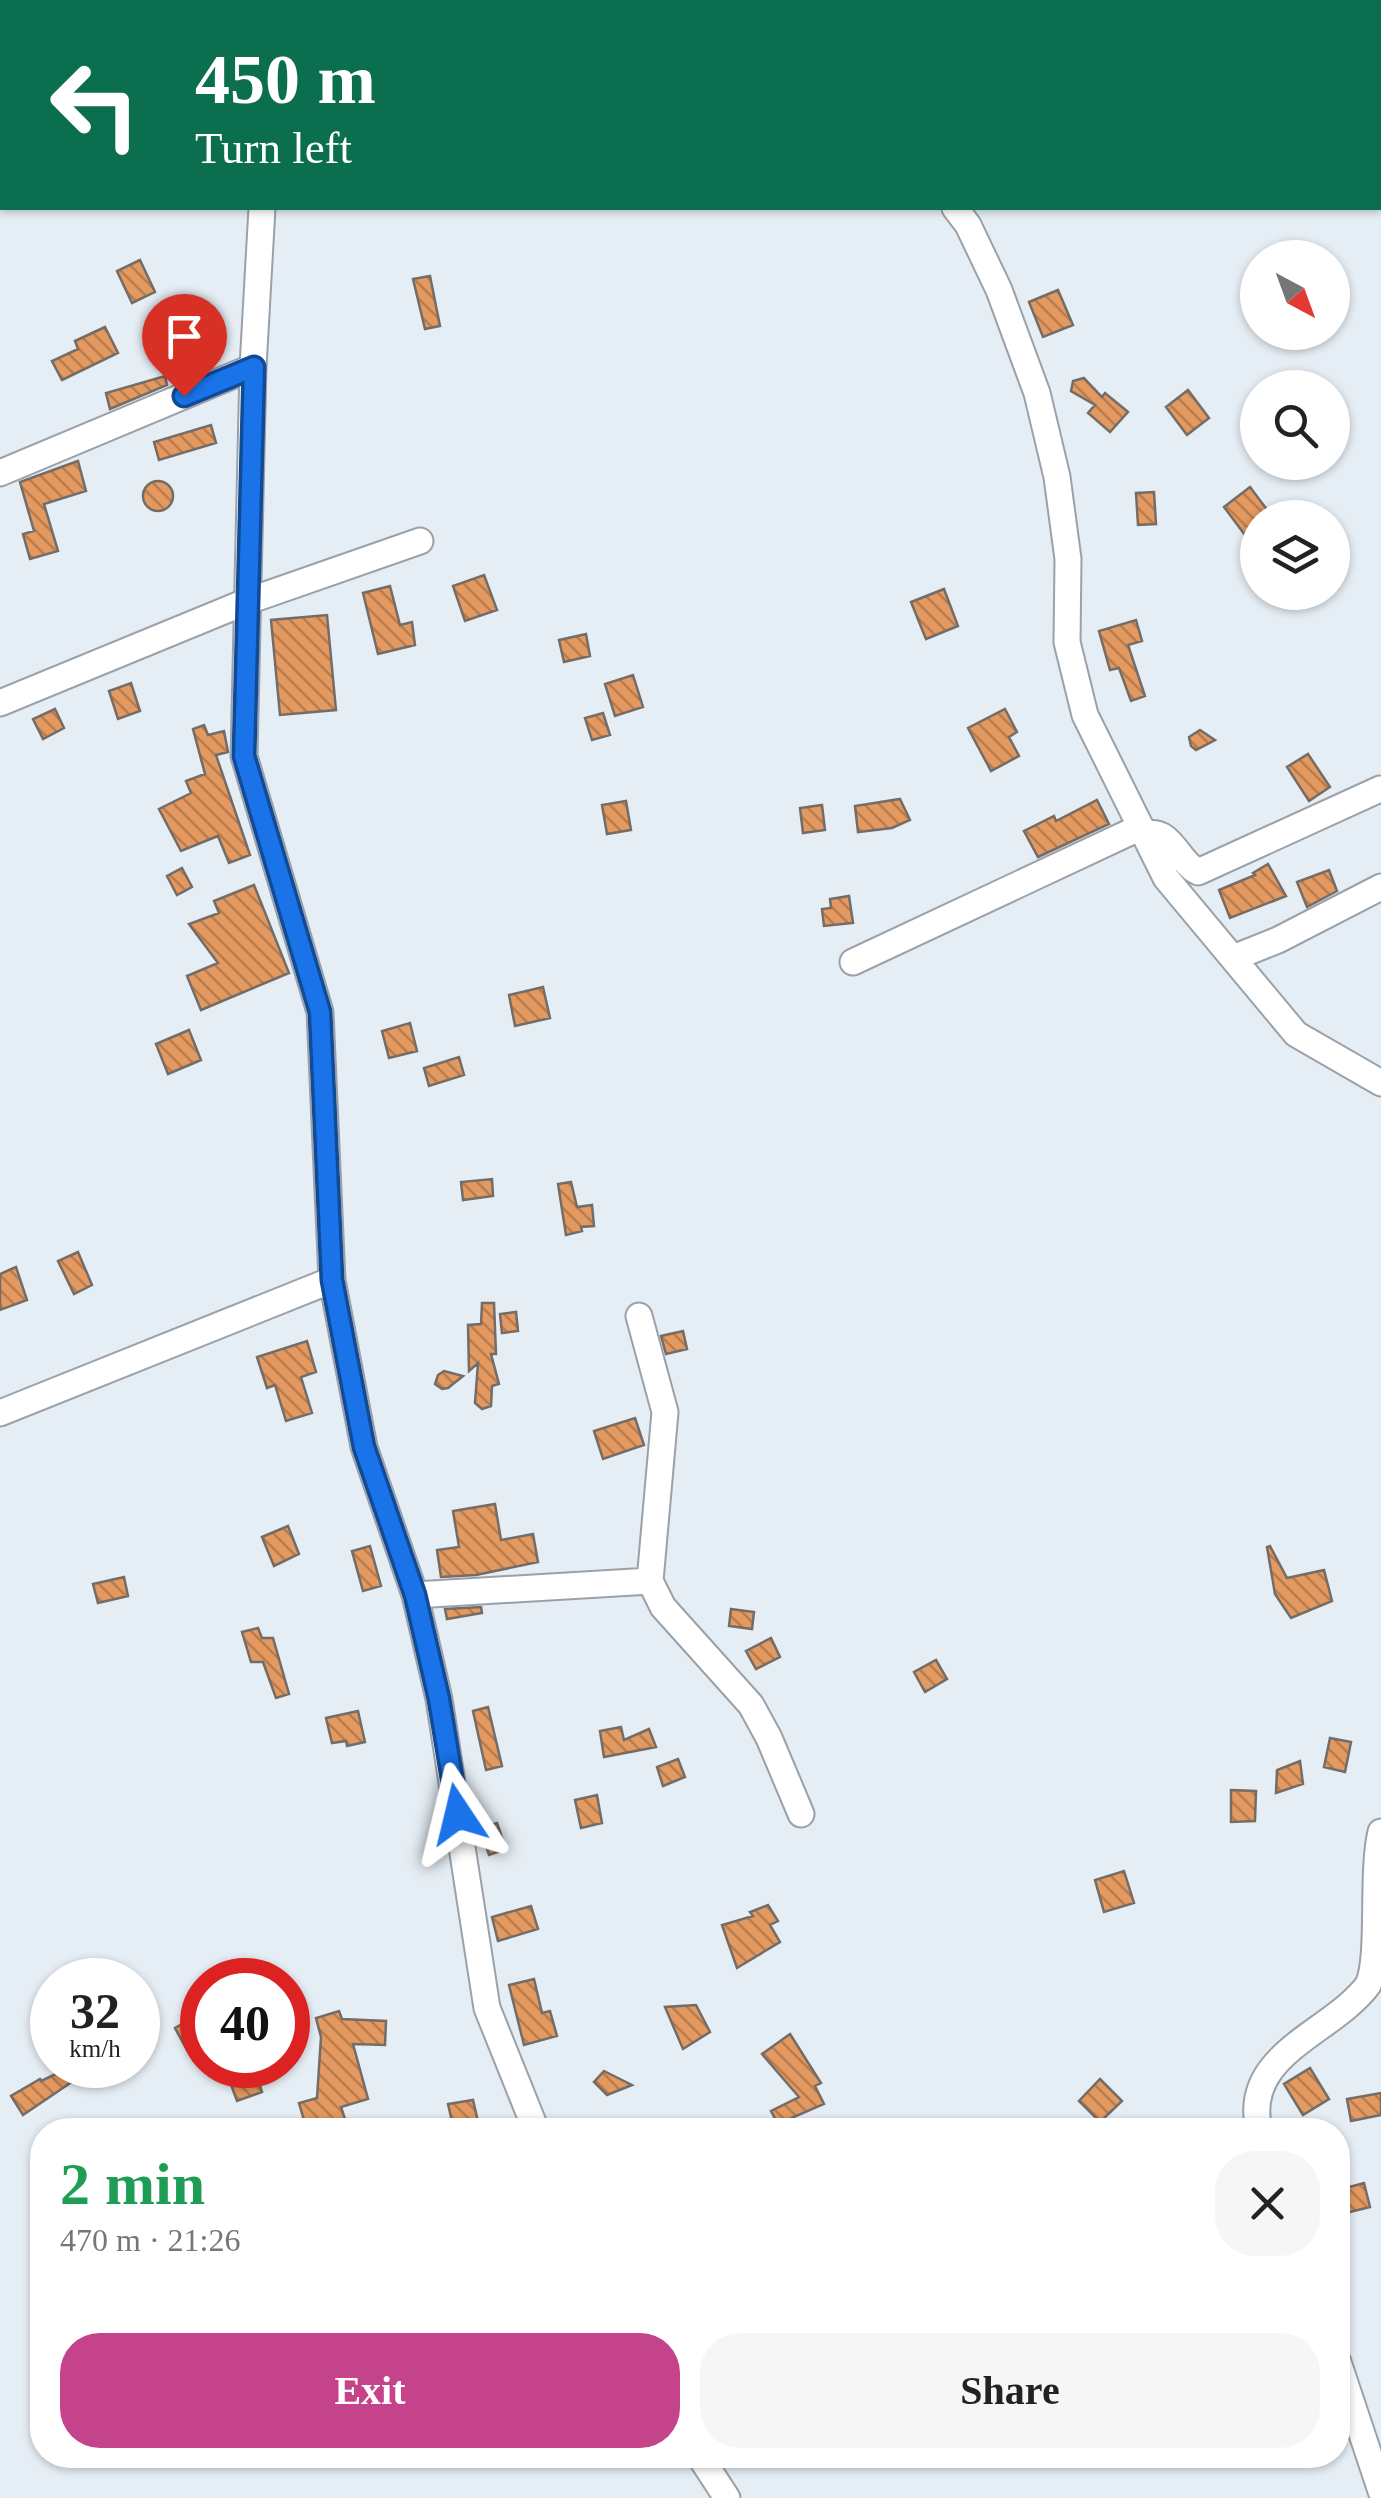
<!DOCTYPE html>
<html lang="en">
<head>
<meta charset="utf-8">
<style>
  :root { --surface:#fff; --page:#f6f6f6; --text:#222; --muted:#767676; --accent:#c5438a }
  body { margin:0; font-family:Georgia,serif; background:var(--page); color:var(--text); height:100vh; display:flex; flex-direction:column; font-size:38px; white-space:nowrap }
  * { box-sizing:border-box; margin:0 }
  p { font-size:32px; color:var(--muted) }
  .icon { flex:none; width:55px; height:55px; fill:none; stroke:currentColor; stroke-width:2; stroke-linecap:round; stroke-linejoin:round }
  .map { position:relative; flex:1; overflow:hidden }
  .drawer { position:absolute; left:30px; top:2118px; width:1320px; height:350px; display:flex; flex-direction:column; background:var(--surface); border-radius:40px; box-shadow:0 2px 8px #0004 }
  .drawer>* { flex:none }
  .banner { position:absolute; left:0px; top:0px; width:1382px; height:210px; box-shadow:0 2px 8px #0004; background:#0b6e4f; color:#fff; overflow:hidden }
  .needle { width:65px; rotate:139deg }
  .tools { position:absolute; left:1240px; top:240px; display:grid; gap:20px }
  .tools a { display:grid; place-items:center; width:110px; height:110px; border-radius:50%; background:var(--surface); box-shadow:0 2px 8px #0004; font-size:50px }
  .speed { position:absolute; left:30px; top:1958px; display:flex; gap:20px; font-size:50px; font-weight:700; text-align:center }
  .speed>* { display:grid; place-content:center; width:130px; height:130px; border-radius:50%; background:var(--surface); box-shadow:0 2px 8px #0004; line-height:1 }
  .speed small { font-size:25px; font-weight:400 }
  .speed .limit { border:15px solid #d22; background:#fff; color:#111 }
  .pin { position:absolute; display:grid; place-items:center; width:85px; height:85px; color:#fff; margin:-102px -42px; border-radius:50% 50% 50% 0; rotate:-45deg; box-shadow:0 0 10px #0007 }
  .pin .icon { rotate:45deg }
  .me { position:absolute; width:110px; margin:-55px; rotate:350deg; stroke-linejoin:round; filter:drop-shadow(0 0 8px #0008) }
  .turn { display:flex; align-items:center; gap:35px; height:210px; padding:0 30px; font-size:45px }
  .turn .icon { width:130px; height:130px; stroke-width:2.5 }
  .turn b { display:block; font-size:70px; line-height:85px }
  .round { display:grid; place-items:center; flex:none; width:105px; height:105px; border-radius:40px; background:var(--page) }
  .head { display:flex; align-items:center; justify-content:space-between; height:170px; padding:0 30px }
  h1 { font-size:60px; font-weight:800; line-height:75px; color:#1e9e55 }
  .primary-button { display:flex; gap:20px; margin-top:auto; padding:20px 30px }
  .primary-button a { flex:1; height:115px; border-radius:40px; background:var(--accent); color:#fff; font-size:40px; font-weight:800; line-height:115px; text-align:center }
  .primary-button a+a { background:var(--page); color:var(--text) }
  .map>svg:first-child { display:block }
</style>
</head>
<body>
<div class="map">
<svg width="1381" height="2498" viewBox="0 0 1381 2498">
  <defs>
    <pattern id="building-back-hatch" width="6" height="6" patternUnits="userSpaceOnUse" patternTransform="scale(2.5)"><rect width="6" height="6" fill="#e3995f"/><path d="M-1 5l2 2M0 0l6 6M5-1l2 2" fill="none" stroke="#b87c4e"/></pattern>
  </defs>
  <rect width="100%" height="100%" fill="#e6eef5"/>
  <!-- building -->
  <path fill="url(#building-back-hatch)" stroke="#746c66" stroke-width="2.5" d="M140,260l15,32 -23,11 -15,-32z
    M430,276l10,50 -15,3 -12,-50z
    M1058,290l15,35 -30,12 -14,-35z
    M105,327l13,26 -56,27 -10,-19 26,-12 -3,-8z
    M165,376l2,9 -57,24 -4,-16z
    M1084,378l18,19 3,-4 23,19 -18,20 -22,-19 7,-8 -24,-14 2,-10z
    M1188,390l21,28 -22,17 -21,-28z
    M211,425l5,18 -57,17 -5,-18z
    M78,461l8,30 -42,13 14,47 -28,8 -7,-25 11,-3 -14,-49z
    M143 496a15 15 0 1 1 30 0a15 15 0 1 1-30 0Z
    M1250,487l21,28 -13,3v8l-13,9 -21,-28z
    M1154,492l2,32 -18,1 -2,-32z
    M484,575l13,35 -32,11 -12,-35z
    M390,586l10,39 12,-3 3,23 -37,9 -15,-61z
    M944,589l14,37 -32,13 -15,-37z
    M327,615l9,95 -56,5 -9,-95z
    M1136,620l6,21 -14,4 17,51 -14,5 -12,-33 -9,2 -11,-39z
    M586,634l4,22 -26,6 -5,-22z
    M633,675l10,32 -28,9 -10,-32z
    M131,683l9,28 -22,8 -9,-28z
    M55,709l9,19 -21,11 -10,-20z
    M1005,709l12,23 -8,5 10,19 -28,15 -23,-43z
    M603,713l7,22 -18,5 -7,-22z
    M204,725l4,10 16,-4 4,21 -12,3 34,100 -21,8 -11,-27 -37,15 -22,-42 32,-16 -5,-12 19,-7 -12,-45z
    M1200,730l15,10 -19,10 -5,-4 -2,-9z
    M1308,754l22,33 -21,14 -22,-34z
    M900,799l10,21 -18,8 -34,4 -3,-26z
    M1097,800l12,24 -71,33 -14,-26 30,-15 2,5z
    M626,801l5,29 -24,4 -5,-29z
    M822,805l3,25 -22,3 -3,-25z
    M1268,864l18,32 -56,22 -11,-28 36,-15 -2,-2z
    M182,868l10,19 -15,8 -10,-19z
    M1329,870l8,21 -30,16 -10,-25z
    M254,885l35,88 -88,37 -14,-34 31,-13 -29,-39 30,-11 -5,-12z
    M849,896l4,27 -29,3 -2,-17 9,-1 -1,-9z
    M543,987l7,31 -35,8 -6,-31z
    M410,1023l7,28 -28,7 -7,-27z
    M189,1030l12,30 -33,14 -12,-30z
    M459,1057l5,18 -35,11 -5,-18z
    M492,1179l1,17 -30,4 -2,-18z
    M571,1182l6,25 15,-2 2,21 -13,1 1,4 -16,4 -8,-51z
    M78,1252l14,33 -18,9 -16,-33z
    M16,1267l11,33 -27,10v-36z
    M482,1303h12l2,51h-5l8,30 -7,2 -1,20 -9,3 -7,-6 3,-40 -9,8 -1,-46 13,-1z
    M516,1312l2,19 -16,2 -2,-19z
    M683,1331l4,18 -21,5 -5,-18z
    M307,1341l9,31 -15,5 11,36 -26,8 -11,-36 -8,3 -10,-31z
    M444,1371l19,5 -15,12 -6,1 -7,-5 3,-9z
    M635,1418l9,27 -41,14 -9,-28z
    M495,1504l6,36 32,-6 5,28 -62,13 -35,2 -4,-27 22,-3 -6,-36z
    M288,1526l11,28 -25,12 -12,-29z
    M370,1546l11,40 -18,5 -11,-40z
    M1270,1546l17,32 37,-8 8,31 -41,17 -16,-24 -8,-47z
    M124,1577l4,19 -30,7 -5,-19z
    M481,1607l1,6 -35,6 -2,-10z
    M731,1609l23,3 -2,17 -23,-3z
    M258,1628l4,10h11l16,56 -13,4 -13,-36h-12l-9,-30z
    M771,1638l9,19 -24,12 -10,-18z
    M936,1660l11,19 -22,13 -11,-20z
    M488,1707l14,59 -16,4 -13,-59z
    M358,1711l7,31 -18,4 -1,-5 -14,2 -6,-25z
    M621,1727l3,13 25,-11 7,18 -52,10 -4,-26z
    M1330,1738l21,4 -6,30 -21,-5z
    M678,1759l7,18 -22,9 -6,-19z
    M1300,1761l3,23 -27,9 1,-23z
    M1231,1790l25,1 -1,30 -24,1z
    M597,1795l5,28 -21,5 -6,-28z
    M497,1823l9,26 -17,6 -9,-27z
    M1124,1871l10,32 -30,9 -9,-32z
    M768,1905l10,16 -8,4 10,17 -43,26 -15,-43 31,-9 -3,-4z
    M531,1906l7,23 -40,12 -6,-24z
    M534,1979l8,34 8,-2 7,25 -33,9 -15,-60z
    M696,2005l14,27 -27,17 -18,-42z
    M339,2011l3,8 44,2 -1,24 -32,-1 15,55 -27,8 4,12 -38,11 -8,-27 18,-5 4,-61 -5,-19z
    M202,2013v29l-15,8 -12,-22z
    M790,2034l31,49 -6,3 9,18 -46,20 -7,-13 28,-14 -37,-43z
    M73,2066l6,11 -56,38 -12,-19 29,-17 1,2z
    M1310,2068l19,31 -26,16 -19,-31z
    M604,2071l28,14 -25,10 -13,-13z
    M256,2073l6,19 -25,9 -7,-19z
    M1100,2079l22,22 -22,21 -21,-21z
    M1381,2093v22l-30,6 -4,-22z
    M473,2100l7,30h-26l-6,-26z
    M1364,2183l6,24 -32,8v-25z"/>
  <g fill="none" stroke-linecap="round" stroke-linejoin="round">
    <defs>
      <path id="minor" d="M671,0l2,2
        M275,2v-2
        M1198,2l5,-2
        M262,208l-9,159 -9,389 76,256 12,268 32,167 51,148 24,104 48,309 49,122
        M955,208l13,17 31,65 38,103 20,84 11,82 -1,83 18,73 81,163 130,156 85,49
        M0,473l253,-106
        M0,703l248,-102 172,-60
        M1145,834c27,-6 32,27 53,38l182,-83
        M1233,958l45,-18 103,-53
        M853,962l288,-135
        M639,1316l26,96 -15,169 13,26 88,98 18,33 32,76
        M0,1413l332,-133
        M415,1595l235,-14
        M1259,2130c-18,-76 72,-96 109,-145 13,-27 3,-113 13,-153
        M1338,2362l43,129
        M699,2455l28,43"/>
    </defs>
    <!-- minor casing -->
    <use href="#minor" stroke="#9aa1a8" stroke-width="29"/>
    <!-- minor -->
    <use href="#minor" stroke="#fff" stroke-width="25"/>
  </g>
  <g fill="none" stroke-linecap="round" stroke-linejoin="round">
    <defs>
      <path id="route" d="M184,396l70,-29 -10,389 76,256 12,268 32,167 51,148 24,104 19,115"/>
    </defs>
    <!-- route casing -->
    <use href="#route" stroke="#114b97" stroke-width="25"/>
    <!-- route -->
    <use href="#route" stroke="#1a73e8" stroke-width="18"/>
  </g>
</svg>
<div class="tools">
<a><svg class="needle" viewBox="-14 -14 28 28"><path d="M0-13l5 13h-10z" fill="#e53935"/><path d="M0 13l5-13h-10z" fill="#767676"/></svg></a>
<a><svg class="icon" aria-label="search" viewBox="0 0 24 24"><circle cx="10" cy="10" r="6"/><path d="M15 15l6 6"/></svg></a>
<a><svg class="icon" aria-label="layers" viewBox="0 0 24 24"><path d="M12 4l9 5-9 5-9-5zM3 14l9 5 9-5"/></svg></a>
</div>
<div class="speed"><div>32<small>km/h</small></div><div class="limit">40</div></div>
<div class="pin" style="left:184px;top:396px;background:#d93025"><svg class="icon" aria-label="arrive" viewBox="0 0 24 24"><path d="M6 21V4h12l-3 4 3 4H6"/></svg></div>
<svg class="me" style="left:458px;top:1814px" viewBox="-20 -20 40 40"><path d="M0-17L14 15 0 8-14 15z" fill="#1a73e8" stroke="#fff" stroke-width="4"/></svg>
<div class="banner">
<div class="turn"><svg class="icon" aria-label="left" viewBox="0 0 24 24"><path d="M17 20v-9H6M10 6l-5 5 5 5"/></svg><div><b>450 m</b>Turn left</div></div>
</div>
<section class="drawer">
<div class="head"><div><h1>2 min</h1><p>470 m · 21:26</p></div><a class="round"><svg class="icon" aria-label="close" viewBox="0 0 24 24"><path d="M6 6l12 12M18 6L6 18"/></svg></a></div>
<div class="primary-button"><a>Exit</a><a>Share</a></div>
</section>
</div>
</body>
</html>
